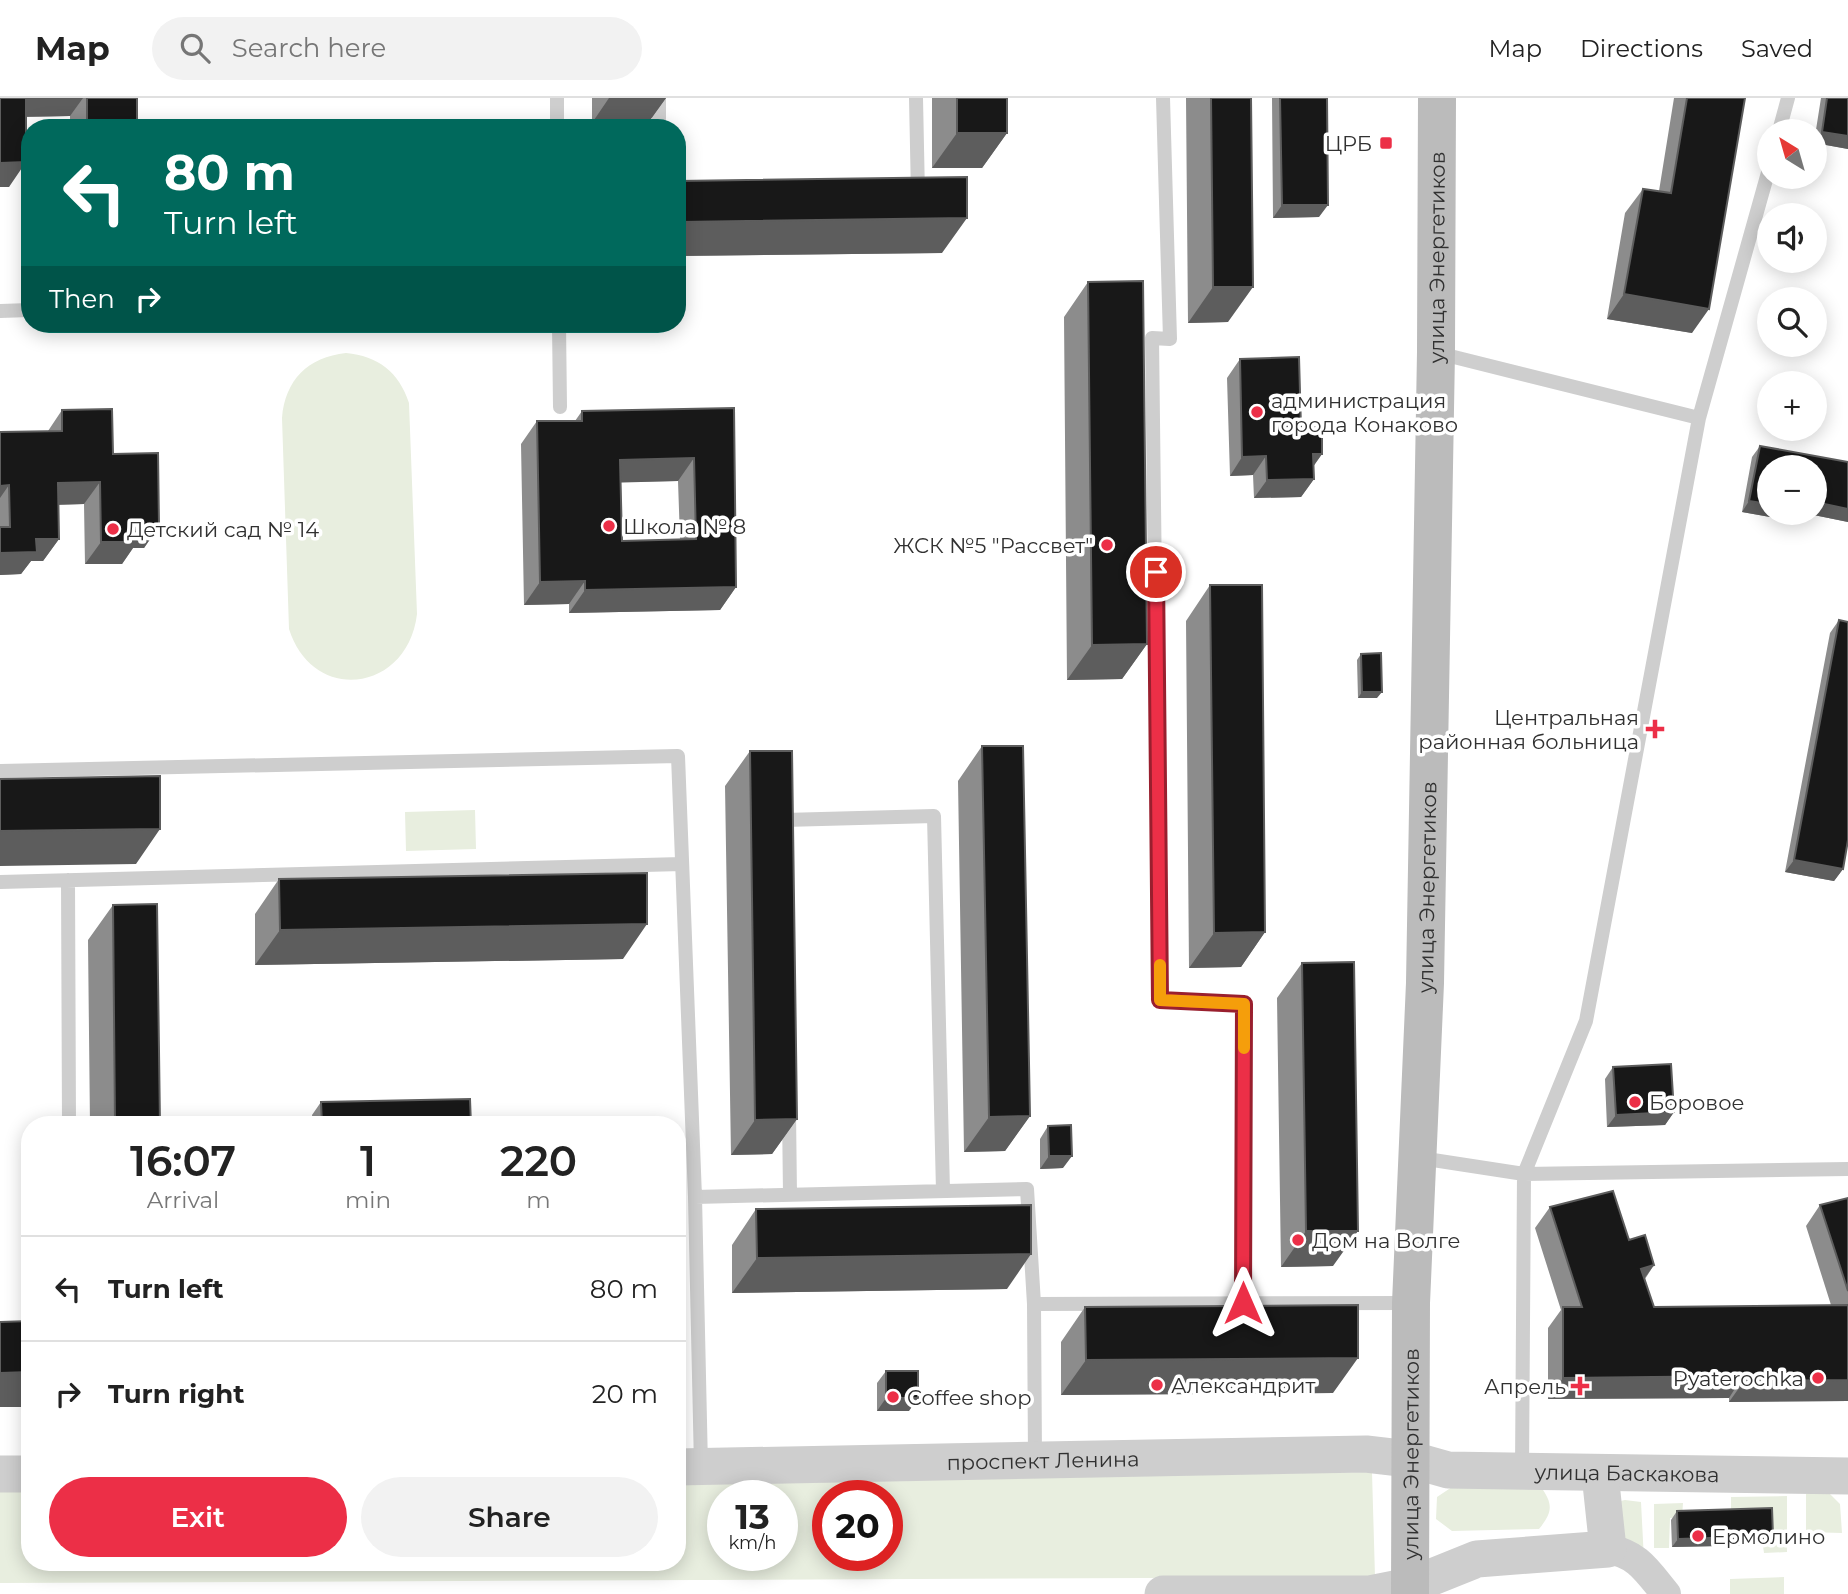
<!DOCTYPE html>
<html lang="en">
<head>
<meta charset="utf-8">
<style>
  :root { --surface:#fff; --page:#f2f2f2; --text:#222; --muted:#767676; --line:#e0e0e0; --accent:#ec2f47 }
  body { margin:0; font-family:Montserrat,sans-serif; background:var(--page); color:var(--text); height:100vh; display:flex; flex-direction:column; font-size:26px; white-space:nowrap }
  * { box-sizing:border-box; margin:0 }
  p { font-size:23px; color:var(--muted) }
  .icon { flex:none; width:38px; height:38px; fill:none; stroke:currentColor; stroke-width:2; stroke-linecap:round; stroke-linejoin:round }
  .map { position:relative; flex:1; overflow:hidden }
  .drawer { position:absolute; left:21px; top:1018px; width:665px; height:455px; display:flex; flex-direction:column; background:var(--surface); border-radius:28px; box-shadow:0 4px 18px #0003 }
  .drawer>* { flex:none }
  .banner { position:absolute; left:21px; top:21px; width:665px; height:214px; border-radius:28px; box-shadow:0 4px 18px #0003; background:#00695c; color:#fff; overflow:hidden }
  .needle { width:46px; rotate:323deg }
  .buttons { position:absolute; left:1757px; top:21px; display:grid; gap:14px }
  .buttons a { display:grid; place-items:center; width:70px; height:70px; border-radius:50%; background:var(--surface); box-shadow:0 4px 18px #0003; font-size:35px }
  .speed { position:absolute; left:707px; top:1382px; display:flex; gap:14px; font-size:35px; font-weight:700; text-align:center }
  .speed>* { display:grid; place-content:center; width:91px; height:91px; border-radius:50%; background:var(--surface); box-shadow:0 4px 18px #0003; line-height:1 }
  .speed small { font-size:18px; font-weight:400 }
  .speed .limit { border:10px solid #d22; background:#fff; color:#111 }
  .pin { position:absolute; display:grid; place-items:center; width:60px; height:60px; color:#fff; margin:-30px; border:4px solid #fff; border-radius:50%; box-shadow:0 2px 7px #0007 }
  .me { position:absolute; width:77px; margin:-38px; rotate:0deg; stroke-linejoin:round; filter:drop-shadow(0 0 5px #0008) }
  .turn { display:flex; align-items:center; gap:24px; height:147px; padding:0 28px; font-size:32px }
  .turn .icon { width:91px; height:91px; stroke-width:2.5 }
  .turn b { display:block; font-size:49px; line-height:60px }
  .then { display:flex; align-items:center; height:66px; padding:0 28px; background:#0003; gap:14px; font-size:26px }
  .eta { display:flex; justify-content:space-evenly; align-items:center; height:119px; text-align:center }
  .eta b { font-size:42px; font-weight:600; line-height:49px }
  .button { display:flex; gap:14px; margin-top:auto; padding:14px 28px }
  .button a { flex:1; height:80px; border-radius:42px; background:var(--accent); color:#fff; font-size:28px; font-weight:600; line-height:80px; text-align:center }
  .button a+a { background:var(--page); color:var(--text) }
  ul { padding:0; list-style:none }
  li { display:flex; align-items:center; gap:21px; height:105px; padding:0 28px; border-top:2px solid var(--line) }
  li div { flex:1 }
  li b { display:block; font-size:26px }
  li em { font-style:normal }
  header { display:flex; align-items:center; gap:42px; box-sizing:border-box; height:98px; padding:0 35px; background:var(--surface); border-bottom:2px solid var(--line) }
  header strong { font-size:33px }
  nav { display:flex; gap:38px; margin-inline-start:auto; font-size:24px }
  .search { width:490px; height:63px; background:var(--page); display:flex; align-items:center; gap:18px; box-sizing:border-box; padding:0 24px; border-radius:38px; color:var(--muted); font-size:26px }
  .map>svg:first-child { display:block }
</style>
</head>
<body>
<header>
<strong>Map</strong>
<div class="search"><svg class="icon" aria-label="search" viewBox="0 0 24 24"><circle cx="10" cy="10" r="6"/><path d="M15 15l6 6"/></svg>Search here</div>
<nav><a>Map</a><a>Directions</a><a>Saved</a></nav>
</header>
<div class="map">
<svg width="1848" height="1496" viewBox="0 0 1848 1496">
  <rect width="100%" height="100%" fill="#fff"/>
  <!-- green -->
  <path fill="#e8eedf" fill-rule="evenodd" d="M346,255c32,3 53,19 63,50l8,211c-9,78 -104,91 -128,15l-7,-211c3,-38 26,-61 64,-65z
    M475,712l1,39 -70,2 -1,-39z
    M1372,1374l3,105 -1375,6v-91l30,-1v72h647v-81zM723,1398h59v60h-59zM828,1398h59v60h-59z
    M1452,1389h89c12,17 12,25 -2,42l-87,2 -16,-12 1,-22z
    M1829,1395l11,11 2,29 -36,-1v-38z
    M1787,1398v56l-23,1 -1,-7h6l-1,-30h-37v-19z
    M1625,1402l16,2 3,58 -25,-26 -3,-32z
    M1683,1405l-1,14 -12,1 -1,30h-15v-44z
    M1784,1479v17h-54v-15z"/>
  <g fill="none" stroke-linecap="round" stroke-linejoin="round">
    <!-- service -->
    <path stroke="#cecece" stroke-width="14" d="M557,0v30
      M659,0v30
      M916,0l2,97
      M1163,0l7,241 -18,-1 8,662 84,5 -1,298
      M1779,33l9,-33
      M0,213l30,-1
      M559,226l1,83
      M1438,255l261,65
      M0,673l678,-15 17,441
      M784,732v-10l150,-4 9,375
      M68,782l1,245
      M0,784l682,-18
      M789,1014l1,83
      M1420,1060l104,16 324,-5
      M1035,1361l-1,-155 376,-1
      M701,1368l-6,-269 332,-8 7,115
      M1522,1373l2,-297 62,-153 113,-603 70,-249"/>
    <!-- minor -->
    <path stroke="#cecece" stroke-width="30" d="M1608,1451c30,5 39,22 58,45"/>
    <!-- tertiary -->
    <g stroke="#cecece" stroke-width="37">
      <path id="s1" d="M677,1369l689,-13 43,5 39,11 400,6"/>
      <path d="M0,1376h30"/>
      <path d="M1163,1496h207l40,-8 67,-27 131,-10 -8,-75"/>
    </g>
    <!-- secondary -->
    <path stroke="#bbb" stroke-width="38" id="s2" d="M1410,1496l1,-291 14,-320 11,-631 1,-254"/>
  </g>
  <!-- wall -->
  <path fill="#8c8c8c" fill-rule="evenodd" d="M0,0h137v30h-67v-12l-44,1 -17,70h-9z
    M592,0h74l-18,25h-56z
    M932,0h75v35l-25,35h-50z
    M1186,0h65l-23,224 -40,1z
    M1272,0h55l-8,119 -46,1z
    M1674,0h71l-53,235 -85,-14 18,-106 18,-24 16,2z
    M1821,0h27v51l-33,-6v-7z
    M679,83l263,72 -265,3v-72z
    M1088,184l59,362 -25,35 -55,1 -3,-363z
    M1240,261l82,95 -9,13 1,12 -13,18 -47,1 -1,-23 -23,1 -3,-98z
    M734,310l2,179 -16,23 -151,3v-9l-45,1 -3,-161 16,-23h38l7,-10zM678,383l2,58 -58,2 -1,-59z
    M62,312l51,44 46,72 -15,22h-11l-11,16h-37l-1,-60 -26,1 1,34 -16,22h-12l-10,13 -21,1v-143l48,-1z
    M1760,348l88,16v60l-44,-9h11v-46l-46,46h17l-4,6 -40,-7 10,-55z
    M1210,487l55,347 -24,35 -52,1 -3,-347z
    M1839,522l4,249 -9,12 -49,-9 45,-239z
    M1361,556l16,44h-19l-1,-38z
    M982,648l48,370 -25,35 -41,1 -6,-371z
    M750,653l47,368 -25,35 -41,1 -6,-369z
    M279,781l344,80 -368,6v-51z
    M113,807l47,220h-70l-2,-185z
    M1302,865l31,303 -52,1 -4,-269z
    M1613,969l61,45 -9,13 -58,2 -2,-48z
    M321,1004l150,23h-158l-1,-10z
    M1048,1028l15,42 -23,1v-30z
    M1848,1100v203l-119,1v-4l-181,1v-71l13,-18 -26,-82 15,-21 79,33 25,25 -9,14 9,28 177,-2 -25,-79 14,-21z
    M756,1111l251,80 -275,4v-48z
    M1085,1209l248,86 -272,2v-53z
    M886,1273l23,40h-32v-28z
    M1677,1413l90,34 -95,2 -1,-27z"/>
  <!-- shaded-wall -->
  <path fill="#5d5d5d" d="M22,0h61l-13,18 -61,1z
    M609,0h57l-18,25h-56z
    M1822,34l26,4v13l-33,-6v-1z
    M957,35h50l-25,35h-50z
    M26,64l-17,25h-9v-24z
    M1282,107h46l-9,12 -46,1z
    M967,120l-25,35 -265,3v-31l3,-3z
    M1213,189h40l-25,35 -40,1z
    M1624,196l85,15 -17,24 -85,-14z
    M195,226h24l-3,4h-24z
    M1313,356h9l-13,18z
    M1266,358l-13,19 -23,1 12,-19z
    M694,360l-16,23 -74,2 16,-23z
    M1314,381l-13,18 -47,1 13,-18z
    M100,384l-16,22 -42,1 16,-22z
    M9,387l-9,13v-12z
    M1749,403l20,3v9h17l-4,6 -40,-7z
    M1815,404l33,7v13l-44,-9h11z
    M138,428h21l-15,22h-11l-11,16h-37l16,-22z
    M36,441h23l-16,22h-12l-10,13 -21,1v-22z
    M585,483l-16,23 -45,1 16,-23z
    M736,489l-16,23 -151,3 16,-23z
    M1147,546l-25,35 -55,1 25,-35z
    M1362,594h20l-5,6h-19z
    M160,731l-24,35 -136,2v-35z
    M1794,762l49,9 -9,12 -49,-9z
    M647,826l-24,35 -368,6 25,-35z
    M1265,834l-24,35 -52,1 25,-35z
    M1674,1014l-9,13 -58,2 9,-12z
    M1030,1018l-25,35 -41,1 25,-35z
    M797,1021l-25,35 -41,1 24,-35z
    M1049,1058h23l-9,12 -23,1z
    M1306,1133h52l-25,35 -52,1z
    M1031,1156l-24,35 -275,4 25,-35z
    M1654,1167l-15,21 2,-17z
    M1358,1260l-25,35 -272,2 25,-35z
    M30,1274v35h-30v-34z
    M1743,1278l-14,22 -181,1 15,-21z
    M1848,1282v21l-119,1 15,-21z
    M886,1300h32l-9,13h-32z
    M1773,1438l-6,9 -95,2 6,-8z"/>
  <!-- building -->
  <path fill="#181818" stroke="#5d5d5d" stroke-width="2" fill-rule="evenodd" d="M0,0h26v64l-26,1z
    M87,0h50v30h-50z
    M957,0h50v35h-50z
    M1211,0h40l2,189h-40z
    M1280,0h47l1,107h-46z
    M1687,0h58l-36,211 -85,-15 19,-105 28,4z
    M1827,0h21v38l-26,-4z
    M967,79v41l-287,4 -1,-41z
    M1143,183l4,363 -55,1 -4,-363z
    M1299,259l2,71 21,-1v27h-9l1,25 -47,1 -1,-24 -24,1 -2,-98z
    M734,310l2,179 -151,3v-9l-45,1 -3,-161h45v-10zM694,360l2,81 -74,2 -2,-81z
    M112,311l1,45 45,-1 1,73h-21v16h-37l-1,-60 -42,1 1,56h-23l1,13 -37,1v-26h10l-1,-42 -9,1v-54l62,-1v-21z
    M1760,348l88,16v47l-33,-7v-35h-46v37l-20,-3z
    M1210,487h52l3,347 -51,1z
    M1839,522l9,2v218l-5,29 -49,-9z
    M1381,555l1,39h-20l-1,-38z
    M982,648h41l7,370 -41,1z
    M750,653h42l5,368 -42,1z
    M160,678v53l-160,2v-52z
    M647,775v51l-367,6 -1,-51z
    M157,806l3,221h-45l-2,-220z
    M1354,864l4,269h-52l-4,-268z
    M1671,966l3,48 -58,3 -3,-48z
    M470,1001l1,26h-149l-1,-23z
    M1071,1027l1,31h-23l-1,-30z
    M1613,1093l16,49 16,-5 9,30 -13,4 13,38 194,-2v75l-104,1 -1,-5 -180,2v-71h19l-32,-100z
    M1848,1100v93l-28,-86z
    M1031,1107v49l-274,4 -1,-49z
    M1358,1207v53l-272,2 -1,-53z
    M30,1223v51l-30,1v-51z
    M886,1273h32v27h-32z
    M1772,1410l1,28 -95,3 -1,-28z"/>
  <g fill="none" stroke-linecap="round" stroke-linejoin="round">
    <defs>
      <path id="route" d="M1156,474l4,428 84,4 -1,299"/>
    </defs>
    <!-- route casing -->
    <use href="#route" stroke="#991f2e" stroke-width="18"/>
    <!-- route -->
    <use href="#route" stroke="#ec2f47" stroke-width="12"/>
    <!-- slow -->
    <path stroke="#f59e0b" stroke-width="12" d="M1160,867v35l84,4v44"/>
  </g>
  <!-- markers -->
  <g fill="#ec2f47" stroke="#fff" stroke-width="2.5">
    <rect x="1379" y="38" width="14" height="14" rx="3.5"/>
    <circle cx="1257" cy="314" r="7"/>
    <circle cx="609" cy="428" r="7"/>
    <circle cx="113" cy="431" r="7"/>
    <circle cx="1107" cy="447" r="7"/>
    <path d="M1651.5 620.5h7v7h7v7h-7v7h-7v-7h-7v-7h7z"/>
    <circle cx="1635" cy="1004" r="7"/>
    <circle cx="1298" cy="1142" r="7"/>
    <circle cx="1818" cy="1280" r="7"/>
    <circle cx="1157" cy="1287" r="7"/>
    <path d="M1576.5 1277.5h7v7h7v7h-7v7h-7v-7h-7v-7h7z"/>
    <circle cx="893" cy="1299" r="7"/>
    <circle cx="1698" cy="1438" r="7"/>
  </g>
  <g text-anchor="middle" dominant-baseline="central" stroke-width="7" stroke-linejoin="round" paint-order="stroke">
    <!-- poi labels -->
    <g font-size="21" fill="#313131" stroke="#fff" text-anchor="start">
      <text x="1372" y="45" text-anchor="end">ЦРБ</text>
      <text x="1271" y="302">администрация<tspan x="1271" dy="24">города Конаково</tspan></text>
      <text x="623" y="428">Школа № 8</text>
      <text x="127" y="431">Детский сад № 14</text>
      <text x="1093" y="447" text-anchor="end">ЖСК №5 "Рассвет"</text>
      <text x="1639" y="619" text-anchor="end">Центральная<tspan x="1639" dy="24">районная больница</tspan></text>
      <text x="1649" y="1004">Боровое</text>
      <text x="1312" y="1142">Дом на Волге</text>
      <text x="1804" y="1280" text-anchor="end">Pyaterochka</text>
      <text x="1171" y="1287">Александрит</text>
      <text x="1566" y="1288" text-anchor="end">Апрель</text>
      <text x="907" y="1299">Coffee shop</text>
      <text x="1712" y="1438">Ермолино</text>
    </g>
    <!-- street labels -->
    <g font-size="21" fill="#313131" stroke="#fff">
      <text stroke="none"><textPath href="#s2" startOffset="1337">улица Энергетиков</textPath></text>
      <text stroke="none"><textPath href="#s2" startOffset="707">улица Энергетиков</textPath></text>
      <text stroke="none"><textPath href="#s2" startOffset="140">улица Энергетиков</textPath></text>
      <text stroke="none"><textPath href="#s1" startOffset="366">проспект Ленина</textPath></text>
      <text stroke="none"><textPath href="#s1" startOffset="952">улица Баскакова</textPath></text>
    </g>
  </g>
</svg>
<div class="buttons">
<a><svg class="needle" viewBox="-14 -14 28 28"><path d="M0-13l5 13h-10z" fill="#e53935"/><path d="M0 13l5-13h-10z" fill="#767676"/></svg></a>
<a><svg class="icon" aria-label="sound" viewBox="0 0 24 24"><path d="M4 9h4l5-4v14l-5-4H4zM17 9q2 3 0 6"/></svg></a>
<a><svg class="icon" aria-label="search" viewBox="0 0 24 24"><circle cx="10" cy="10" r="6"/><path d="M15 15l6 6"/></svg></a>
<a>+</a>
<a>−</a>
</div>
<div class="speed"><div>13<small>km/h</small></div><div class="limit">20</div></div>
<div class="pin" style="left:1156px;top:474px;background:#d93025"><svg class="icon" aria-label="arrive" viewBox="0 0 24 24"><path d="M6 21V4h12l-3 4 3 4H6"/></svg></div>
<svg class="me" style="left:1243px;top:1205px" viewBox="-20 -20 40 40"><path d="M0-17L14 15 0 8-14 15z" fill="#ec2f47" stroke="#fff" stroke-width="4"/></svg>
<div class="banner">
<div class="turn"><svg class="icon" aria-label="left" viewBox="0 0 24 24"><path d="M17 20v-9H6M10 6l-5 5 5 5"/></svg><div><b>80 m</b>Turn left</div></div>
<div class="then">Then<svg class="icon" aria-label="right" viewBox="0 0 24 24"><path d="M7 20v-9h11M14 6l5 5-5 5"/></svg></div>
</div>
<section class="drawer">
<div class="eta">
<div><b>16:07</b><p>Arrival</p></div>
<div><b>1</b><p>min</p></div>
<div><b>220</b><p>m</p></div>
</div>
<ul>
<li><svg class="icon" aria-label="left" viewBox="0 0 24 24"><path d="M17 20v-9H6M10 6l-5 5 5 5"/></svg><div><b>Turn left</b></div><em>80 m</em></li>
<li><svg class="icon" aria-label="right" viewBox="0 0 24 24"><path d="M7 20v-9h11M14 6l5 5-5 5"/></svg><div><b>Turn right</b></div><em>20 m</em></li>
</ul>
<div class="button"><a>Exit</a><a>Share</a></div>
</section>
</div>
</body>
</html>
